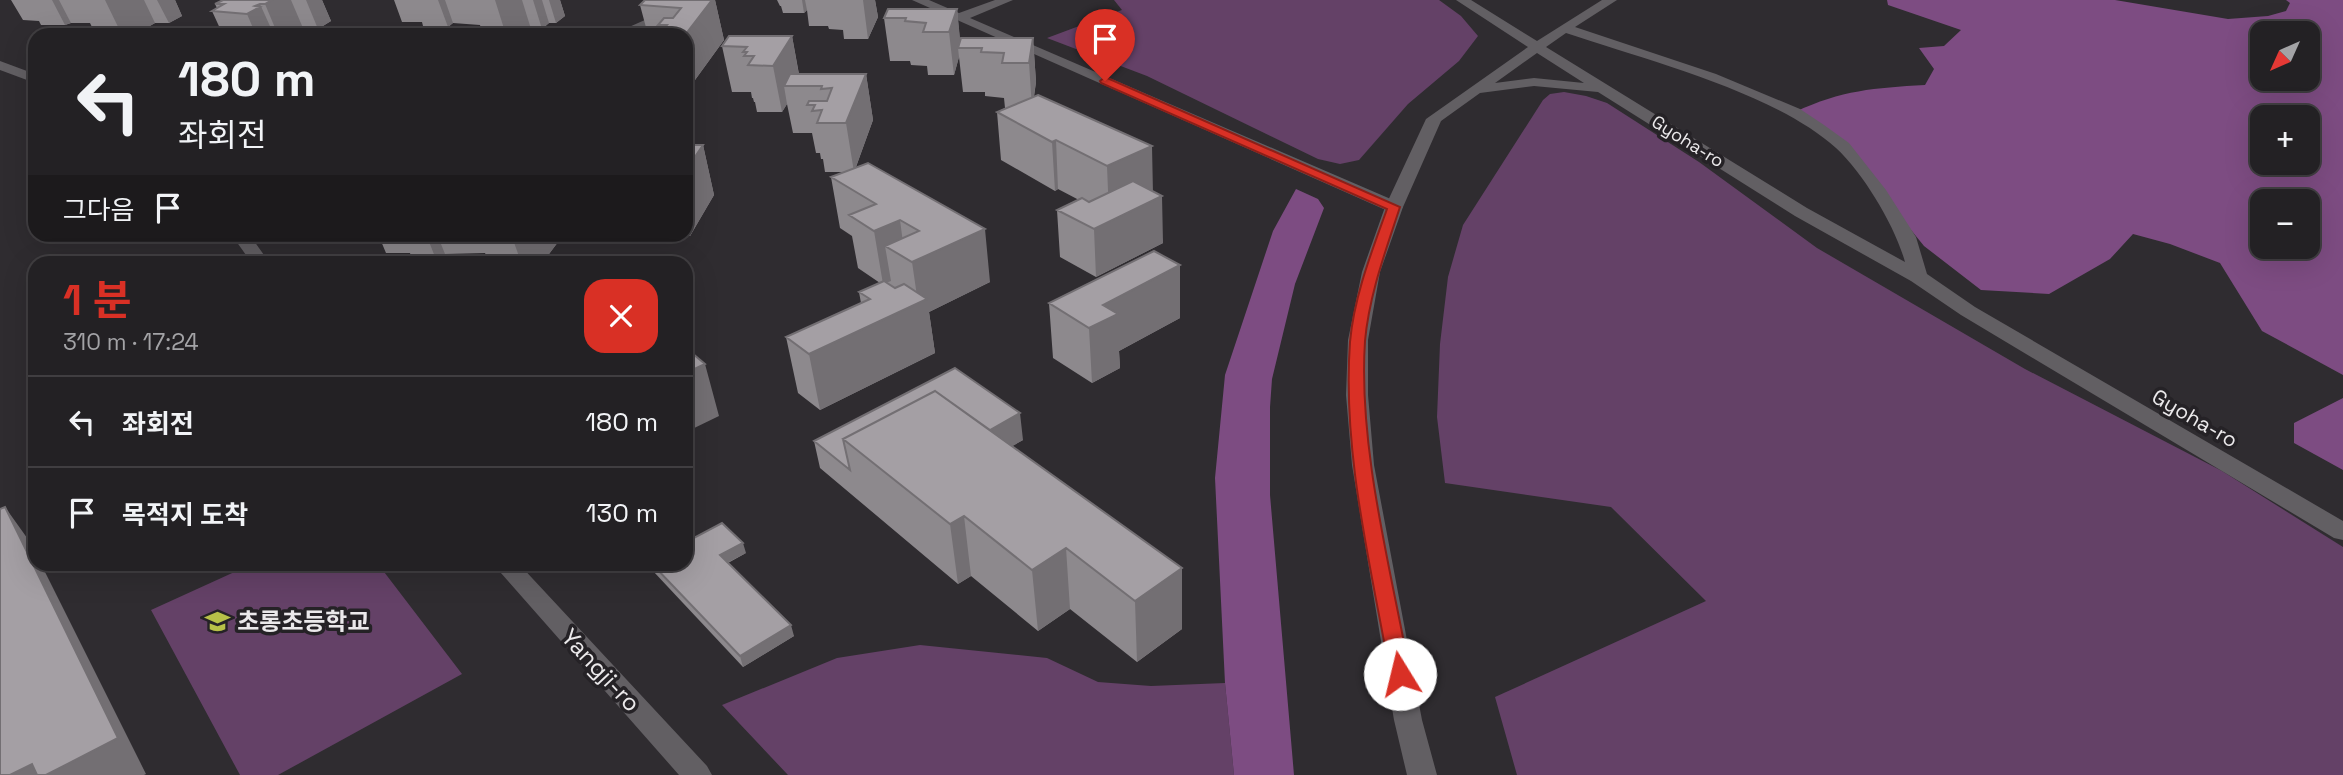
<!DOCTYPE html>
<html lang="ko">
<head>
<meta charset="utf-8">
<style>
  :root { --surface:#232124; --page:#2f2e31; --text:#f1f3f6; --muted:#a3a3a6; --line:#403e41; --accent:#d93025 }
  body { margin:0; font-family:"Space Grotesk","Noto Sans KR",sans-serif; background:var(--page); color:var(--text); height:100vh; display:flex; flex-direction:column; font-size:26px; white-space:nowrap }
  * { box-sizing:border-box; margin:0 }
  p { font-size:23px; color:var(--muted) }
  .icon { flex:none; width:38px; height:38px; fill:none; stroke:currentColor; stroke-width:2; stroke-linecap:round; stroke-linejoin:round }
  .map { position:relative; flex:1; overflow:hidden }
  .details { position:absolute; left:28px; top:256px; width:665px; height:315px; display:flex; flex-direction:column; background:var(--surface); border-radius:21px; box-shadow:0 7px 28px #0002,0 0 0 2px var(--line) }
  .details>* { flex:none }
  .top-card { position:absolute; left:28px; top:28px; width:665px; height:214px; border-radius:21px; box-shadow:0 7px 28px #0002,0 0 0 2px var(--line); background:#232124; color:var(--text); overflow:hidden }
  .needle { width:46px; rotate:225deg }
  .fabs { position:absolute; left:2250px; top:21px; display:grid; gap:14px }
  .fabs a { display:grid; place-items:center; width:70px; height:70px; border-radius:14px; background:var(--surface); box-shadow:0 7px 28px #0002,0 0 0 2px var(--line); font-size:35px }
  .pin { position:absolute; display:grid; place-items:center; width:60px; height:60px; color:#fff; margin:-72px -30px; border-radius:50% 50% 50% 0; rotate:-45deg; box-shadow:0 0 7px #0007 }
  .pin .icon { rotate:45deg }
  .me { position:absolute; width:77px; margin:-38px; rotate:351deg; stroke-linejoin:round; filter:drop-shadow(0 0 5px #0008) }
  .turn { display:flex; align-items:center; gap:24px; height:147px; padding:0 35px; font-size:32px }
  .turn .icon { width:91px; height:91px; stroke-width:2.5 }
  .turn b { display:block; font-size:49px; line-height:60px }
  .then { display:flex; align-items:center; height:66px; padding:0 35px; background:#0003; gap:14px; font-size:26px }
  .round { display:grid; place-items:center; flex:none; width:74px; height:74px; border-radius:21px; background:var(--page) }
  .overview { display:flex; align-items:center; justify-content:space-between; height:119px; padding:0 35px }
  h1 { font-size:42px; font-weight:700; line-height:52px; color:var(--accent) }
  ul { padding:0; list-style:none }
  li { display:flex; align-items:center; gap:21px; height:91px; padding:0 35px; border-top:2px solid var(--line) }
  li div { flex:1 }
  li b { display:block; font-size:26px }
  li em { font-style:normal }
  .map>svg:first-child { display:block }
</style>
</head>
<body>
<div class="map">
<svg width="2343" height="775" viewBox="0 0 2343 775">
  <rect width="100%" height="100%" fill="#2f2c30"/>
  <!-- green -->
  <path fill="#644167" d="M1114,0h325l22,16 17,20 -19,25 -51,43 -49,56 -19,4 -22,-5 -171,-83 -100,-38 75,-28z
    M1564,92l22,4 21,7 92,59 118,86 208,121 197,102 121,76v228h-826l-22,-78 211,-96 -95,-94 -166,-24 -8,-66 3,-73 8,-67 15,-52 80,-125 7,-6z
    M252,564h126l84,110 -184,101h-38l-89,-165z
    M920,645l127,13 51,24 53,4 74,-3 9,92h-446l-66,-70 115,-47z"/>
  <!-- forest -->
  <path fill="#7d4c82" fill-rule="evenodd" d="M1887,0h228l113,19 40,-3 18,-5 4,-8 -4,-3h57v375l-81,-44 -42,-68 -50,-19 -37,-10 -23,25 -61,35 -68,-4 -57,-44 -81,-100 -48,-34c47,-22 79,-24 130,-27l9,-16 -15,-21 25,-2 17,-16 -73,-25zM2263,33h45v46h-45zM2263,117h45v46h-45zM2263,201h45v46h-45z
    M1296,189l22,10 6,9 -29,76 -23,95 -2,28v88l24,280h-60l-9,-92 -10,-205 10,-103 48,-144z
    M2343,398v72l-49,-27v-20z"/>
  <g fill="none" stroke-linecap="round" stroke-linejoin="round">
    <!-- minor -->
    <path fill="#625f63" fill-rule="evenodd" d="M690,0h17l-78,35h-18z
      M912,0h17l30,13 36,-13h18l-43,18 430,185 3,4 -3,4h-12z
      M0,61l35,13v9l-35,-13z
      M231,234h18l20,28h-18z
      M493,564h26l188,202 5,9h-33z"/>
    <!-- tertiary -->
    <path fill="#625f63" fill-rule="evenodd" d="M1456,0h15l66,41 65,-41h15l-42,27 141,47 84,35 24,16 25,18 37,47 30,47 11,37 48,33 368,214v19l-9,-2 -373,-223 -50,-34 -116,-65 -197,-124 -64,-6 -54,7 -39,28 -38,86 -23,65 -12,68v55l6,70 48,255 15,55h-30l-13,-55 -42,-255 -6,-70 2,-55 14,-68 23,-65 41,-88 102,-72zM1566,33c80,27 208,59 270,115 28,26 59,78 69,114l-98,-54 -261,-161zM1537,53l47,30 -50,-5 -39,5z"/>
  </g>
  <!-- wall -->
  <path fill="#8d898d" d="M11,0h164l7,16 -13,7h-14l-21,12h-38l-6,-12h-19l-6,2h-24l-2,-4 -16,-1z
    M223,0h99l9,21 -13,8 -15,-1 -5,4v1l27,2h-102l-11,-24 5,-3 -2,-4z
    M394,0h166l5,16 -9,7h-7l-7,6h-11l-10,6h-38l-3,-10 -27,-2 -5,4 -25,-1 -1,-4h-20z
    M715,0l9,40 -29,40h-9v-45h-38l-8,-30z
    M777,0h98l3,17 -10,22h-24l-1,-9 -14,-1 -1,-3h-19l-2,-16 -3,3h-21l-2,-7h-1z
    M957,9l3,33 73,-4 3,44 -2,15 119,94 10,52 -67,34 -36,-20 -3,-47 22,-10 -21,-11 -3,2 -54,-31 -4,-48 8,-4 -1,-10 -19,-2v-4h-22l-4,-35 -5,18h-26l-1,-9 -16,-1 -1,-4h-20l-6,-43z
    M792,36l7,38h67l7,46 -17,47 134,115 -61,30 6,41 -115,57 -22,-17 -12,-56 75,-34 -2,-11 21,-9 -22,-15 -6,-32 -12,-8 -9,-51 13,-5h-19l-2,-13h-2l-1,-6h-4l-4,-20h-19l-6,-29 -5,8h-25l-2,-10h-1l-1,-4h-1l-1,-6h-19l-10,-46z
    M686,137l3,8h14l11,50 -24,41h-32v-2h28z
    M378,234h182l1,4 -18,24h-54l-4,-9 -40,1 -8,8h-11l-2,-3h-12l-2,-6h-24z
    M1049,303l131,15 -61,33 1,17 -28,15 -39,-25z
    M955,368l68,72 -11,6 170,183 -45,33 -67,-53 -32,22 -67,-55 -13,8 -138,-116 -6,-27z
    M746,553l-18,10 66,73 -51,31 -90,-96 -2,-7h35z"/>
  <!-- shaded-wall -->
  <path fill="#736f73" d="M52,0h7l12,23 -6,2z
    M105,0h39l11,23 -21,12h-12z
    M157,0h18l7,16 -13,7z
    M272,0h19l12,28 -5,4 1,3h-21l-13,-31z
    M306,0h16l9,21 -13,8z
    M438,0h7l8,23 -5,4z
    M495,0h27l9,29 -10,6h-15z
    M533,0h9l7,23 -7,6z
    M549,0h11l5,16 -9,7z
    M712,0h3l9,40 -29,40 -9,-39v-6h-1z
    M802,0h3l2,10 -3,3z
    M863,0h12l3,17 -10,22z
    M260,4l14,31h-18l-9,-21z
    M957,9l4,39h-3l1,9 -5,18 -5,-43z
    M792,36l8,45 -16,5 3,18 -5,8 -9,-46z
    M1033,38l3,44 -4,26 -3,-45z
    M866,74l7,46 -19,52 -8,-49z
    M1056,140l2,49 -3,2 -3,-49z
    M703,145l11,50 -24,41 -4,-15v-51z
    M1152,146l1,48 -44,21 -2,-49z
    M1162,196l1,47 -67,34 -2,-48z
    M900,220l5,38 -20,-12 6,35 -8,3 -9,-53z
    M985,229l5,53 -61,30 6,41 -115,57 -11,-56 109,-51 -6,-41z
    M426,234h11l8,20 -8,8z
    M511,234h49l1,4 -18,24h-22z
    M1180,265v53l-61,33 1,17 -28,15 -3,-55 14,-23z
    M705,364l14,52 -33,16v-59z
    M1020,413l3,27 -52,30 -3,-27z
    M5,507l25,35 5,10v12h6l105,210 -2,1h-98z
    M964,516l7,60 -13,8 -8,-60z
    M743,543l3,10 -23,12 -3,-10z
    M1066,548l4,61 -32,22 -6,-61z
    M1182,568v61l-45,33 -2,-61z
    M791,625l3,11 -51,31 -3,-11z
    M32,764l10,11h-32z"/>
  <!-- building -->
  <path fill="#a49fa4" stroke="#736f73" stroke-width="2" d="M223,0h49l-7,4h-5l-5,2 5,1 -13,7 -35,-3 12,-7h-9z
    M645,0h67l-27,35h-26l8,-10h-9l6,-7h9l8,-10 -41,-3z
    M888,9h69l-8,23h-26l3,-9 -21,-2 1,-3h-22z
    M234,29l91,6h-100z
    M729,36h63l-19,30 -25,-1 6,-9h-10l3,-4h-4l4,-5 -25,-1z
    M961,38h72l-4,25h-27l2,-10 -23,-1 1,-4h-24z
    M790,74h76l-20,49h-29l5,-13 -10,1 3,-6h-8l2,-4h18l5,-13 -11,1 1,-3h-38z
    M1038,95l114,51 -45,20 -51,-26 -4,2 -55,-30z
    M686,145h17l-17,25z
    M868,163l117,66 -73,33 -27,-16 34,-15 -19,-11 -26,11 -25,-16 27,-11 -45,-27z
    M1133,181l29,15 -68,33 -37,-19 25,-12 7,4z
    M1154,251l26,14 -77,40 15,9 -29,14 -40,-25z
    M884,281l11,7 9,-4 23,15 -118,55 -23,-17 84,-38 -11,-7z
    M686,348l19,16 -19,9z
    M955,368l65,45 -30,17 -55,-39 -92,48 7,31 -36,-29z
    M935,391l247,177 -47,33 -69,-53 -34,22 -68,-54 -14,8 -107,-85z
    M5,507l113,231 -72,37h-9l-5,-11 -22,11h-10v-266z
    M722,523l21,20 -23,12 71,70 -51,31 -88,-92h34v-22z"/>
  <!-- route -->
  <path fill="#d93025" stroke="#8d1f18" stroke-width="2" d="M1105,77l295,130c-14,43 -31,88 -35,134 -7,107 26,228 45,333l-3,6 -7,2 -7,-2 -3,-6c-19,-108 -48,-221 -40,-332 4,-46 22,-91 37,-133l-286,-126 -1,-2z"/>
  <!-- icons -->
  <defs>
    <symbol id="school-bare" viewBox="-9 -9 18 18"><path d="M0-5L7-2L0 1L-7-2ZM-4 1L0 2.5L4 1V4Q0 6-4 4Z" fill="#b7c148" stroke="#252226" stroke-width="2.5" paint-order="stroke"/></symbol>
  </defs>
  <g fill-rule="evenodd">
    <use href="#school-bare" x="200" y="604" width="35" height="35"/>
  </g>
  <g text-anchor="middle" dominant-baseline="central" stroke-width="7" stroke-linejoin="round" paint-order="stroke">
    <!-- far-street labels -->
    <g font-size="18" fill="#ebe9eb" stroke="#252226">
      <text transform="translate(1688 141) rotate(32)">Gyoha-ro</text>
    </g>
    <!-- street labels -->
    <g font-size="21" fill="#ebe9eb" stroke="#252226">
      <text transform="translate(2195 418) rotate(30)">Gyoha-ro</text>
    </g>
    <!-- near-poi labels -->
    <g font-size="24" font-weight="bold" fill="#ebe9eb" stroke="#252226" text-anchor="start">
      <text x="237" y="621">초롱초등학교</text>
    </g>
    <!-- near-street labels -->
    <g font-size="24" fill="#ebe9eb" stroke="#252226">
      <text transform="translate(601 670) rotate(47)">Yangji-ro</text>
    </g>
  </g>
</svg>
<div class="fabs">
<a><svg class="needle" viewBox="-14 -14 28 28"><path d="M0-13l5 13h-10z" fill="#e53935"/><path d="M0 13l5-13h-10z" fill="#a3a3a6"/></svg></a>
<a>+</a>
<a>−</a>
</div>
<div class="pin" style="left:1105px;top:81px;background:#d93025"><svg class="icon" aria-label="arrive" viewBox="0 0 24 24"><path d="M6 21V4h12l-3 4 3 4H6"/></svg></div>
<svg class="me" style="left:1400px;top:674px" viewBox="-20 -20 40 40"><circle r="19" fill="#fff"/><path d="M0-13L10 11 0 6-10 11z" fill="#d93025"/></svg>
<div class="top-card">
<div class="turn"><svg class="icon" aria-label="left" viewBox="0 0 24 24"><path d="M17 20v-9H6M10 6l-5 5 5 5"/></svg><div><b>180 m</b>좌회전</div></div>
<div class="then">그다음<svg class="icon" aria-label="arrive" viewBox="0 0 24 24"><path d="M6 21V4h12l-3 4 3 4H6"/></svg></div>
</div>
<section class="details">
<div class="overview"><div><h1>1 분</h1><p>310 m · 17:24</p></div><a class="round" style="background:#d93025;color:#fff"><svg class="icon" aria-label="close" viewBox="0 0 24 24"><path d="M6 6l12 12M18 6L6 18"/></svg></a></div>
<ul>
<li><svg class="icon" aria-label="left" viewBox="0 0 24 24"><path d="M17 20v-9H6M10 6l-5 5 5 5"/></svg><div><b>좌회전</b></div><em>180 m</em></li>
<li><svg class="icon" aria-label="arrive" viewBox="0 0 24 24"><path d="M6 21V4h12l-3 4 3 4H6"/></svg><div><b>목적지 도착</b></div><em>130 m</em></li>
</ul>
</section>
</div>
</body>
</html>
